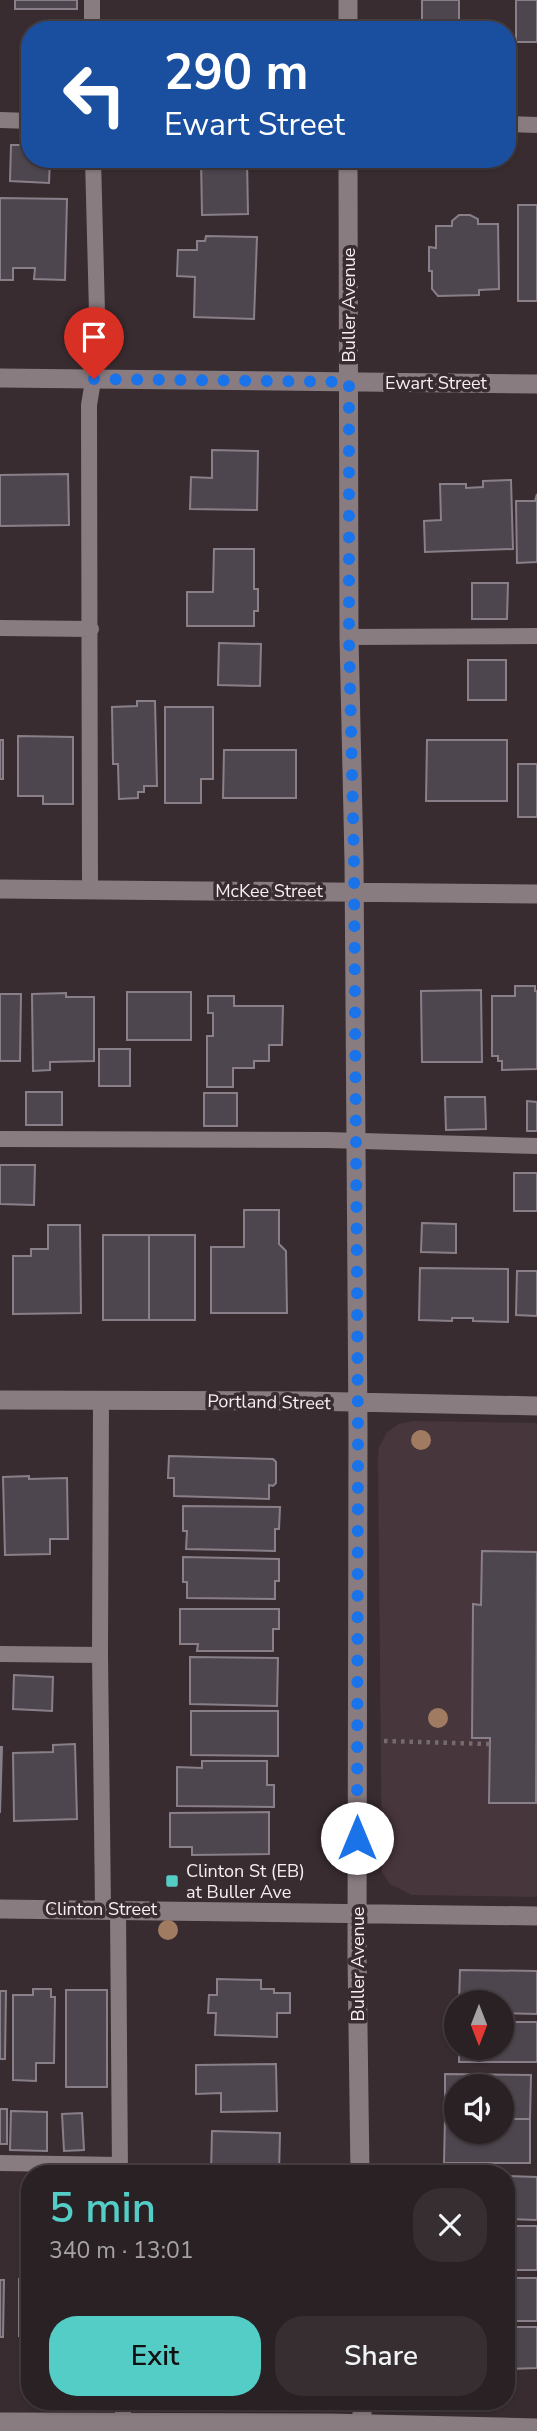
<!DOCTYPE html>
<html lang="en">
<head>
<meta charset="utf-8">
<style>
  :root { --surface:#2a2124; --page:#362e31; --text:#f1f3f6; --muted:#a5a3a6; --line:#463e41; --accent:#54cdc7 }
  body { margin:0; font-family:"Nunito Sans",sans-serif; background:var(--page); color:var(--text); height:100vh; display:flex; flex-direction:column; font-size:26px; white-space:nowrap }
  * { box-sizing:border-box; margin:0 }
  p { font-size:23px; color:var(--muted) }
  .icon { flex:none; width:38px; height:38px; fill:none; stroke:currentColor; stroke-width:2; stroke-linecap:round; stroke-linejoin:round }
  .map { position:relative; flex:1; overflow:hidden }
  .drawer { position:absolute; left:21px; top:2165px; width:494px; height:245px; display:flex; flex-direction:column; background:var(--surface); border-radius:28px; box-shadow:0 2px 5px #0004,0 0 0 2px var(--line) }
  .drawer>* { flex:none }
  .guide { position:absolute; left:21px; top:21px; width:495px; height:147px; border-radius:28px; box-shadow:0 2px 5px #0004,0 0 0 2px var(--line); background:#1a4fa0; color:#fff; overflow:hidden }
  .needle { width:46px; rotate:180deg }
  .tools { position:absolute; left:444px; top:1990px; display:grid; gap:14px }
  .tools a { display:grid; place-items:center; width:70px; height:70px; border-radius:50%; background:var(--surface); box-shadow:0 2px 5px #0004,0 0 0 2px var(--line); font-size:35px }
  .pin { position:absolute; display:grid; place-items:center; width:60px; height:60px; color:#fff; margin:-72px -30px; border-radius:50% 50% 50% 0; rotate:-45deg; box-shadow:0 0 7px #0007 }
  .pin .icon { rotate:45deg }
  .me { position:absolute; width:77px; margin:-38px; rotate:0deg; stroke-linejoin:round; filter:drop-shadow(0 0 5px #0008) }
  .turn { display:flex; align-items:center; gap:24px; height:147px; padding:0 28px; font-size:32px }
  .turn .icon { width:91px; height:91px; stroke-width:2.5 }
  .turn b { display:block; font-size:49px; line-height:60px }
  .round { display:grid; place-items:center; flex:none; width:74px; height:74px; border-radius:28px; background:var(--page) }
  .overview { display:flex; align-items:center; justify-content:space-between; height:119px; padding:0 28px }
  h1 { font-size:42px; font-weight:600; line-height:52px; color:var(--accent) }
  .action { display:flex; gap:14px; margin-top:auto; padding:14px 28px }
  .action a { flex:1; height:80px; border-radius:28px; background:var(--accent); color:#111; font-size:28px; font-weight:600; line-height:80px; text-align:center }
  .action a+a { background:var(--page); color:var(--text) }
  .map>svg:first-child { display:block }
</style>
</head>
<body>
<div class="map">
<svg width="537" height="2431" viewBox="0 0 537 2431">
  <rect width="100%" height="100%" fill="#382c30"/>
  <!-- built -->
  <path fill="#48363d" d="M414,1421l123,2v474l-125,-2 -22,-11 -8,-12 -4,-413 1,-12 8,-15 12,-8z"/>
  <!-- building -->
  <path fill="#4e464f" stroke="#887f89" stroke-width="2" d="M15,0h62v9h-62z
    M422,0h37v23l-37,1z
    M516,0h21v42h-21z
    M180,27l85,1v2h-85z
    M11,145h19v14h20l-1,24 -39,-2z
    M201,159h46l1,55 -46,1z
    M0,198l67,1 -2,81 -31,-1 1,-11h-22v12h-13z
    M518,205h19v96h-19z
    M459,215h11l8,4v5h20l1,65 -20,1v5l-41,1 -6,-7v-18h-3v-24l7,1v-22h16v-5z
    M206,236l51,1 -3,82 -60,-2 1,-40 -18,-1 1,-26h19v-9h8z
    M212,450l46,1 -1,59 -67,-1 1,-32 21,1z
    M68,474l1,51 -69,1v-51z
    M511,480l2,69 -88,3 -1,-31 17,-1 -1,-36h26v4l17,-1v-6z
    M537,494v68l-20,1 -1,-62h19z
    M214,549h40v40h4v22h-4v15h-67v-34h26z
    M472,583h36l-1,36h-35z
    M219,643l42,1 -1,42 -42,-1z
    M468,660h38v40h-38z
    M137,701h18l2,85h-13v6h-6v6l-19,1 -1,-35h-5l-1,-57 25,-1z
    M165,707h48v72h-12v24h-36z
    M18,736l55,1v67h-30v-8h-25z
    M0,740h3v39h-3z
    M427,740h80v61h-81z
    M224,750h72v48h-73z
    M518,764h19v53h-19z
    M515,986h20v5h2v78l-35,1v-9h-4v-5h-6v-60h23z
    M481,990l1,72h-60l-1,-71z
    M127,992h64v48h-64z
    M66,993v4h28v64l-44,1v8l-17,1 -1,-77z
    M0,994h21l-1,67h-20z
    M208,996h26v10h49l-1,39h-13v16h-15v7h-21v19h-26v-51h6v-23h-5z
    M99,1049h31v37h-31z
    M26,1092h36v33h-36z
    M204,1093h33v33h-33z
    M445,1097h40l1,32 -40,1z
    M527,1101l10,1v29h-10z
    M0,1165h35l-1,40 -34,-1z
    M514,1173h23v38h-23z
    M244,1210h35v34l7,7 1,62h-76v-66h33z
    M422,1223l34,1v29l-35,-1z
    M48,1225h32l1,88 -68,1v-58h18v-7h17z
    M103,1235h46v85h-46z
    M149,1235h46v85h-46z
    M420,1268l88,1v53l-35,-1v-3h-21v3l-33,-1z
    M517,1271h20v45l-21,-1z
    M169,1456l104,3 3,3v21l-3,3 -4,-1v14l-95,-3v-18h-6z
    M29,1476v3l38,-1 1,61h-18v15l-45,1 -2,-78z
    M183,1506l97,1 -1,22h-4v22l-89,-2 1,-18h-4z
    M482,1551l55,1 -1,251h-47l1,-65h-18l1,-134 8,1z
    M183,1557l96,2v22h-4v18l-88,-1v-16h-4z
    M180,1609h99v20h-6v22h-76l1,-7h-18z
    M190,1657l88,1 -1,48 -87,-2z
    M14,1675l39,2 -1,34 -39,-2z
    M191,1711h87v45l-87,-1z
    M75,1744l2,75 -63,2 -1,-68 40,-1v-7z
    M0,1747h2l-2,66z
    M202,1761h65v24h7v22l-97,-1v-39l25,1z
    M269,1812v42l-77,1v-8h-22v-34z
    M460,1970l77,1v43l-35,-1v-11h-43z
    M217,1979l44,1v9h13v4h16v20h-13v24l-62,-2 1,-22h-8l1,-18h8z
    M33,1989h18v8h4l-1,66h-18v18l-23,-1v-85h20z
    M66,1990h41v97h-41z
    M0,1991h6l-1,68h-5z
    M502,2022h35v40h-78v-14h43z
    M276,2064l1,47 -56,1v-19l-25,1v-29z
    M445,2074l86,1 -1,44h-28v-33h-45v32h-12z
    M0,2109h7v35h-7z
    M11,2111l36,1v39l-37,-1z
    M82,2113l2,37 -20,1 -2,-37z
    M445,2118h12v14h45v-13h28v44h-86z
    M212,2131l68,2 -1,41h-68z
    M506,2176l31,1v43l-31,-1z
    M506,2226h31v44h-31z
    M506,2278h31v43h-31z
    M19,2279h11v57h-11z
    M0,2280h4l-1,57h-3z
    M506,2327h31v41l-31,1z"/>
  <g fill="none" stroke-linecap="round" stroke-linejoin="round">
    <!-- path -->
    <path stroke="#756a6e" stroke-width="4.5" stroke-dasharray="3.5 5" stroke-linecap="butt" d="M384,1741l106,3"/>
    <!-- service -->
    <path stroke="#897c80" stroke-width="16" d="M92,0v30
      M0,120l30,1
      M508,124l29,1
      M0,628l91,1
      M349,637l188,-1
      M90,890l-1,-485 9,-54 -5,-192
      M0,1139l327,1 210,6
      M101,1401l-1,254 3,254
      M0,1654l100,1
      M118,1909l2,265
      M0,2163l120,2
      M123,2401v30"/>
    <!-- minor -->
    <path stroke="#897c80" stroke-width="19" d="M348,30v-30
      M348,159l1,478 5,224 4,570 -1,522 3,221
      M0,378l537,6
      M0,889l537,5
      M0,1400l306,1 231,5
      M0,1909l537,7
      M362,2401v30
      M0,2422l331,1 206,5"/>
  </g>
  <!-- trees -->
  <g fill="#a07b62">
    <circle cx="421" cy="1440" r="10"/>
    <circle cx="438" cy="1718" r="10"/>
    <circle cx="168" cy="1930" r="10"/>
  </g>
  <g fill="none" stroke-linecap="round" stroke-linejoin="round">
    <!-- route -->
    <path stroke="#1a73e8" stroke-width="12" stroke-dasharray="0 21.6" d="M94,379l255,3v255l5,224 4,570 -1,407"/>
  </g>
  <!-- markers -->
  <rect fill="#54cdc7" stroke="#382c30" stroke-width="2.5" x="165" y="1874" width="14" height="14" rx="3.5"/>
  <g text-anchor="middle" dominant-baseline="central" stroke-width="7" stroke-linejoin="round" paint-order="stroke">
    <!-- street labels -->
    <g font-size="18" fill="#f6eef1" stroke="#382c30">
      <text transform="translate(349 305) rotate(-90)">Buller Avenue</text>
      <text x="436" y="383">Ewart Street</text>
      <text x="269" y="891">McKee Street</text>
      <text transform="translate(269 1402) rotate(1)">Portland Street</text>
      <text x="101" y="1909">Clinton Street</text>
      <text transform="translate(358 1964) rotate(-90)">Buller Avenue</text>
    </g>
    <!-- poi labels -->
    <g font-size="18" fill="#f6eef1" stroke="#382c30" text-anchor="start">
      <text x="186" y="1871">Clinton St (EB)<tspan x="186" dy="21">at Buller Ave</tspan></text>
    </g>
  </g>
</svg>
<div class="tools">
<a><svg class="needle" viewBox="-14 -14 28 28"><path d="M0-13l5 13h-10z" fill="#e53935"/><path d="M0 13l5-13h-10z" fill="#a5a3a6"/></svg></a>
<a><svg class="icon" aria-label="sound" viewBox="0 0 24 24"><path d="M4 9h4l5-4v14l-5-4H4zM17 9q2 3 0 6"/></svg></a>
</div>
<div class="pin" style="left:94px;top:379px;background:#d93025"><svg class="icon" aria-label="arrive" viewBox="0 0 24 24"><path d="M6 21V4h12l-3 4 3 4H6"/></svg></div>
<svg class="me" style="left:357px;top:1838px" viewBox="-20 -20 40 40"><circle r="19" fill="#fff"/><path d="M0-13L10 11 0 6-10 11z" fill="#1a73e8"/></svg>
<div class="guide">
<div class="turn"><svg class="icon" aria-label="left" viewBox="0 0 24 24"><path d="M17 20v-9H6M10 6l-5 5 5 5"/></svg><div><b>290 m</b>Ewart Street</div></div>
</div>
<section class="drawer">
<div class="overview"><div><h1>5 min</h1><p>340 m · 13:01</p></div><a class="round"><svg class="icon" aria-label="close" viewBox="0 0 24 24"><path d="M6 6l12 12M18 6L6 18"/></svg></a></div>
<div class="action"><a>Exit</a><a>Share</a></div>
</section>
</div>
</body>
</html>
